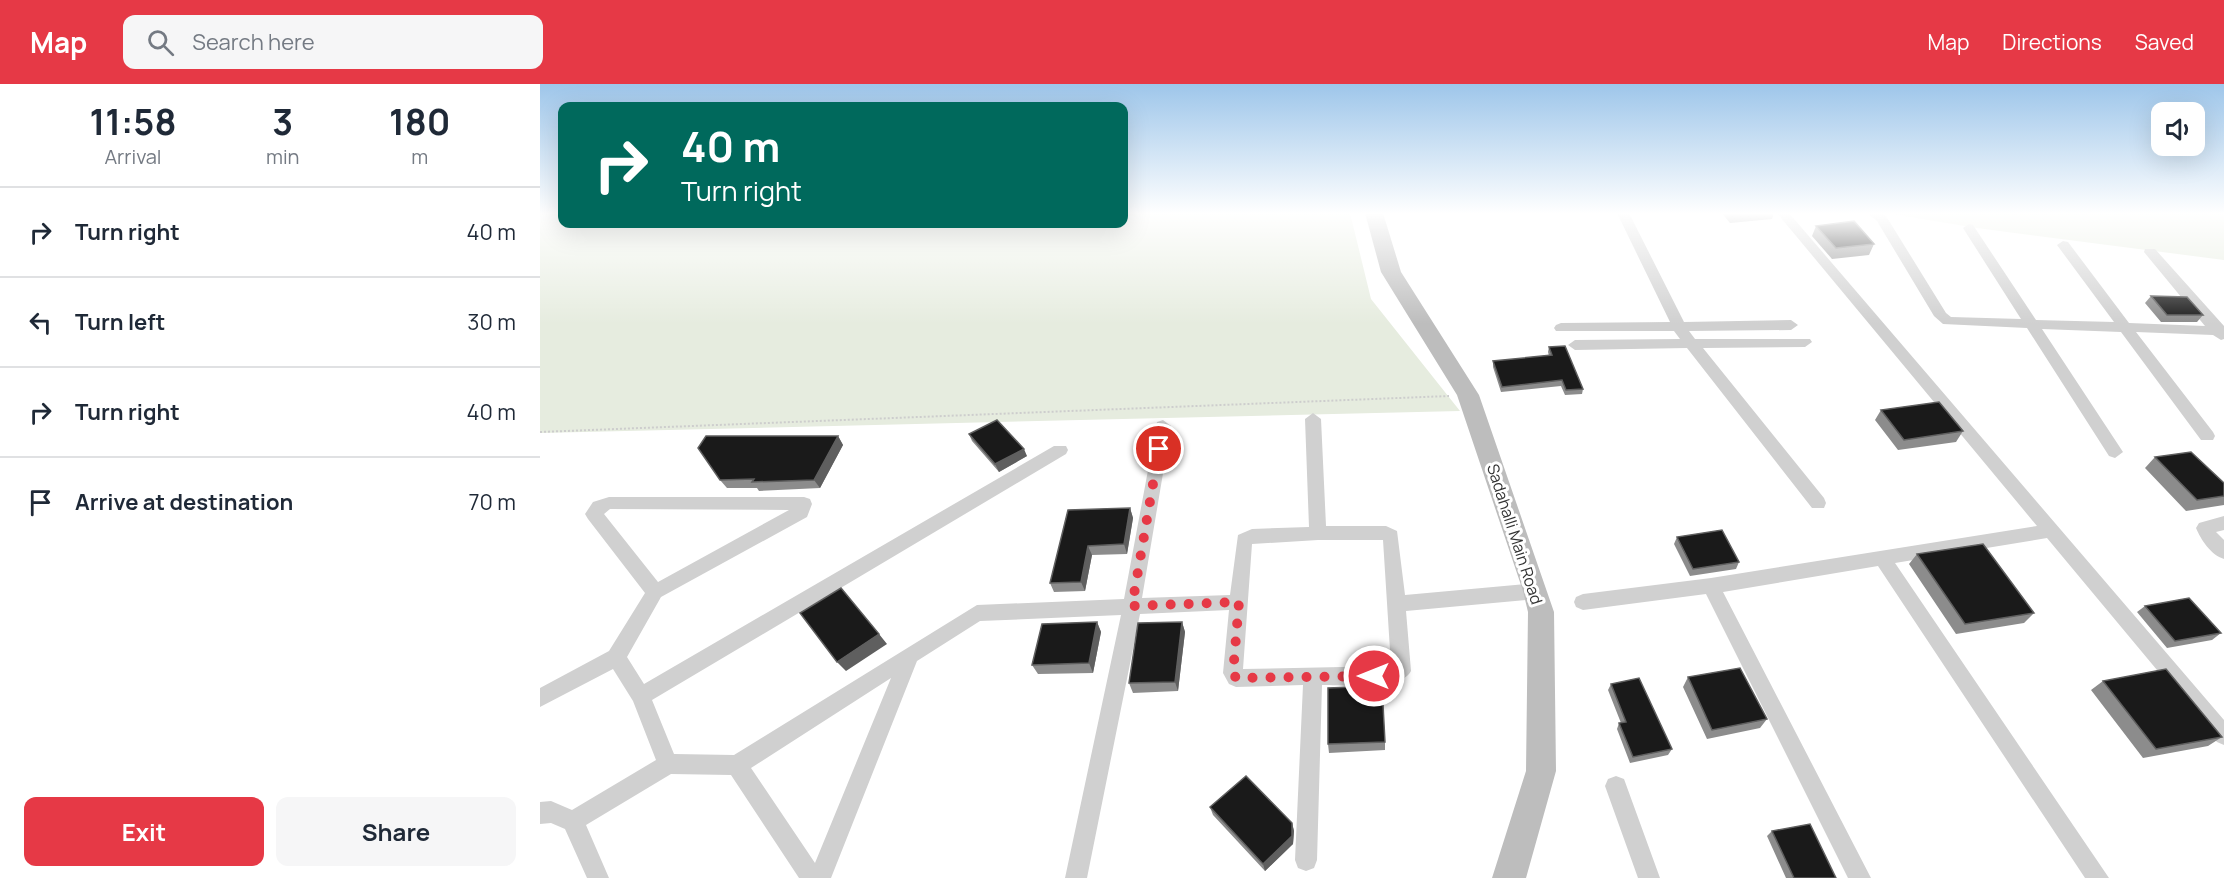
<!DOCTYPE html>
<html lang="en">
<head>
<meta charset="utf-8">
<style>
  :root { --surface:#fff; --page:#f6f6f7; --text:#1f2937; --muted:#747a83; --line:#e0e1e3; --accent:#e63946 }
  body { margin:0; font-family:Manrope,sans-serif; background:var(--page); color:var(--text); height:100vh; display:flex; flex-direction:column; font-size:22px; white-space:nowrap }
  * { box-sizing:border-box; margin:0 }
  p { font-size:20px; color:var(--muted) }
  .icon { flex:none; width:33px; height:33px; fill:none; stroke:currentColor; stroke-width:2; stroke-linecap:round; stroke-linejoin:round }
  .map { position:relative; flex:1; overflow:hidden }
  .side { display:flex; flex-direction:column; background:var(--surface); width:540px }
  .side>* { flex:none }
  .banner { position:absolute; left:18px; top:18px; width:570px; height:126px; border-radius:12px; box-shadow:0 6px 24px #0002; background:#00695c; color:#fff; overflow:hidden }
  .tools { position:absolute; left:1611px; top:18px; display:grid; gap:12px }
  .tools a { display:grid; place-items:center; width:54px; height:54px; border-radius:12px; background:var(--surface); box-shadow:0 6px 24px #0002; font-size:30px }
  .pin { position:absolute; display:grid; place-items:center; width:51px; height:51px; color:#fff; margin:-26px; border:3px solid #fff; border-radius:50%; box-shadow:0 2px 6px #0007 }
  .me { position:absolute; width:66px; margin:-33px; rotate:270deg; stroke-linejoin:round; filter:drop-shadow(0 0 4px #0008) }
  .turn { display:flex; align-items:center; gap:21px; height:126px; padding:0 24px; font-size:27px }
  .turn .icon { width:78px; height:78px; stroke-width:2.5 }
  .turn b { display:block; font-size:42px; line-height:51px }
  .eta { display:flex; justify-content:space-evenly; align-items:center; height:102px; text-align:center }
  .eta b { font-size:36px; font-weight:700; line-height:42px }
  .primary-button { display:flex; gap:12px; margin-top:auto; padding:12px 24px }
  .primary-button a { flex:1; height:69px; border-radius:12px; background:var(--accent); color:#fff; font-size:24px; font-weight:700; line-height:69px; text-align:center }
  .primary-button a+a { background:var(--page); color:var(--text) }
  ul { padding:0; list-style:none }
  li { display:flex; align-items:center; gap:18px; height:90px; padding:0 24px; border-top:2px solid var(--line) }
  li div { flex:1 }
  li b { display:block; font-size:22px }
  li em { font-style:normal }
  header { display:flex; align-items:center; gap:36px; box-sizing:border-box; height:84px; padding:0 30px; background:var(--accent); color:#fff }
  header strong { font-size:28px }
  nav { display:flex; gap:33px; margin-inline-start:auto; font-size:21px }
  .search { width:420px; height:54px; background:var(--page); display:flex; align-items:center; gap:15px; box-sizing:border-box; padding:0 21px; border-radius:12px; color:var(--muted); font-size:22px }
  main { display:flex; flex:1; min-height:0 }
  .map>svg:first-child { display:block }
</style>
</head>
<body>
<header>
<strong>Map</strong>
<div class="search"><svg class="icon" aria-label="search" viewBox="0 0 24 24"><circle cx="10" cy="10" r="6"/><path d="M15 15l6 6"/></svg>Search here</div>
<nav><a>Map</a><a>Directions</a><a>Saved</a></nav>
</header>
<main>
<section class="side">
<div class="eta">
<div><b>11:58</b><p>Arrival</p></div>
<div><b>3</b><p>min</p></div>
<div><b>180</b><p>m</p></div>
</div>
<ul>
<li><svg class="icon" aria-label="right" viewBox="0 0 24 24"><path d="M7 20v-9h11M14 6l5 5-5 5"/></svg><div><b>Turn right</b></div><em>40 m</em></li>
<li><svg class="icon" aria-label="left" viewBox="0 0 24 24"><path d="M17 20v-9H6M10 6l-5 5 5 5"/></svg><div><b>Turn left</b></div><em>30 m</em></li>
<li><svg class="icon" aria-label="right" viewBox="0 0 24 24"><path d="M7 20v-9h11M14 6l5 5-5 5"/></svg><div><b>Turn right</b></div><em>40 m</em></li>
<li><svg class="icon" aria-label="arrive" viewBox="0 0 24 24"><path d="M6 21V4h12l-3 4 3 4H6"/></svg><div><b>Arrive at destination</b></div><em>70 m</em></li>
</ul>
<div class="primary-button"><a>Exit</a><a>Share</a></div>
</section>
<div class="map">
<svg width="1684" height="794" viewBox="0 0 1684 794">
  <rect width="100%" height="100%" fill="#fff"/>
  <!-- green -->
  <path fill="#e6ecdf" d="M0,129h22v11h562v-11h226l21,86 89,112 -920,22z
    M1346,129h338v47l-247,-32z"/>
  <g fill="none" stroke-linecap="round" stroke-linejoin="round">
    <!-- path -->
    <path stroke="#cdcdcd" stroke-width="2" stroke-dasharray="2 2" stroke-linecap="butt" d="M0,348l909,-36"/>
    <!-- street -->
    <path fill="#d0d0d0" fill-rule="evenodd" d="M1077,129h12l55,109 107,-2 7,5 -7,5 -102,1 6,8h115l2,3 -7,5 -102,1 121,150 2,5 -2,5h-12l-125,-160 -112,2 -7,-5 7,-5 105,-1 -6,-8h-118l-2,-3 2,-3 5,-2 109,-1z
      M1237,129h12l435,507v25l-7,-3 -170,-204 -152,25 214,315h-24l-207,-312 -155,26 148,286h-23l-142,-284 -123,16 -7,-3 -2,-5 2,-5 7,-3 128,-16 326,-52z
      M1327,129h14l5,3 60,97 5,4 70,2 -58,-91 6,-4 4,1 63,95 78,2 -57,-77 6,-4 5,1 61,81 76,3 -61,-74 1,-3h10l69,77v13l-3,1 -8,-5 -77,-3 77,100 2,4 -2,4h-12l-80,-108 -79,-3 81,123 -8,6 -6,-2 -82,-128 -84,-4 -9,-8 -57,-95z
      M773,329l8,6 5,107h60l11,5 8,64 131,-12 6,3 3,5 -3,5 -6,3 -130,12 5,60c-10,20 -68,14 -89,14l-5,175 -3,8 -8,3 -8,-3 -3,-8 8,-175 -67,2 -7,-3 -6,-11 6,-63 -89,4 -53,264h-22l56,-263 -141,6 -63,40 -86,217h-32l-68,-103 -60,-1 -85,51 23,53h-22l-22,-49 -14,-6 -11,1v-22l11,-1 21,9 84,-50 -23,-59 -20,-32 -73,38v-19l69,-37 36,-58 -57,-74 -3,-5 8,-12 16,-5h195l6,2 2,5 -5,13 -146,80 -34,60 17,27 410,-238h12l2,4 -2,4 -414,246 22,54 60,1 243,-150 147,-6 33,-177 6,-2 8,6 -29,172 88,-3 8,-60 14,-6 57,-2 -4,-108zM70,425l179,1 -131,72 -54,-68zM778,456h65l8,126 -148,3 9,-125zM351,594l-76,185 -64,-95z
      M1684,432v14l-8,2 8,8v19c-13,-4 -23,-19 -28,-31l3,-5z
      M1076,692l8,3 36,99h-22l-33,-92 3,-7z"/>
    <!-- secondary -->
    <path fill="#bdbdbd" fill-rule="evenodd" d="M825,129h18l18,59 78,123 75,217 2,159 -30,107h-34l34,-107 2,-159 -5,-21 -66,-196 -76,-123z"/>
  </g>
  <!-- wall -->
  <path fill="#8c8c8c" d="M1182,129h52l-2,6 -42,4z
    M1276,142l58,18 -5,11 -37,4 -20,-23z
    M1611,212l52,19 -6,7h-36l-16,-19z
    M1009,263l34,42 -1,5 -17,1 -4,-9 -60,6 -8,-25v-6l56,-5 -1,-4z
    M1341,326l82,21 -7,11 -58,8 -23,-30z
    M429,350l58,22 -28,16 -27,-31z
    M298,352l5,9 -23,43 -61,3 -2,-3h-30l-7,-8z
    M1615,373l69,26v22l-38,6 -41,-43z
    M590,424l3,10 -6,36 -35,1 -7,36 -31,1 -4,-9 18,-73z
    M1137,453l62,25 -3,7 -46,7 -16,-32z
    M1377,470l117,59 -10,10 -68,11 -47,-70z
    M1605,522l76,27 -9,7 -45,8 -30,-36z
    M557,538l4,10 -8,41 -55,1 -6,-9z
    M642,538l3,10 -7,59 -45,2 -4,-10z
    M1148,593l79,42 -7,9 -53,11 -24,-52z
    M1563,597l119,56 -14,9 -65,12 -52,-68z
    M1071,600l61,65 -4,6 -38,8 -13,-34 2,-6h2l-13,-33z
    M845,658v8l-56,3 -1,-9z
    M670,723l82,16 2,8 -1,13 -28,27 -52,-56z
    M1232,747l64,47h-50l-19,-42z"/>
  <!-- shaded-wall -->
  <path fill="#5f5f5f" d="M298,352l5,9 -23,43 -6,-8z
    M484,365l3,7 -28,16 -4,-8z
    M590,424l3,10 -6,36 -3,-10z
    M548,462l4,9 -7,36 -4,-9z
    M557,538l4,10 -8,41 -4,-10z
    M642,538l3,10 -7,59 -3,-9z
    M339,550l8,10 -41,27 -9,-9z
    M752,739l2,8 -1,13 -28,27 -2,-7z"/>
  <!-- building -->
  <path fill="#1a1a1a" stroke="#5f5f5f" stroke-width="1.5" d="M1314,137l20,23 -38,4 -20,-22z
    M1611,212l36,1 16,18h-36z
    M1025,262l18,43 -17,1 -4,-10 -60,7 -9,-26 59,-6 -3,-8z
    M1399,318l24,29 -59,9 -23,-30z
    M457,336l27,29 -29,15 -26,-30z
    M166,352h132l-24,44 -62,2 2,-3 -34,1 -22,-32z
    M1651,368l33,31v13l-27,4 -42,-43z
    M590,424l-6,36 -36,2 -7,36 -31,1 18,-73z
    M1182,446l17,32 -46,7 -16,-32z
    M1443,460l51,69 -69,11 -48,-70z
    M301,504l38,46 -42,28 -37,-49z
    M1649,514l32,35 -46,8 -30,-35z
    M557,538l-8,41 -57,2 10,-41z
    M642,538l-7,60 -46,1 9,-60z
    M1200,584l27,51 -55,11 -24,-53z
    M1626,585l56,68 -66,12 -53,-68z
    M1099,594l33,71 -39,8 -14,-34 7,-1 -15,-38z
    M842,602l3,56 -57,2v-56z
    M706,692l46,47v13l-29,28 -53,-57z
    M1270,740l26,54h-42l-22,-47z"/>
  <!-- sky -->
  <linearGradient id="sky" x2="0" y2="1"><stop stop-color="#9ec6ea"/><stop offset="0.54" stop-color="#fff"/><stop offset="1" stop-color="#fff" stop-opacity="0"/></linearGradient>
  <rect width="1684" height="240" fill="url(#sky)"/>
  <g fill="none" stroke-linecap="round" stroke-linejoin="round">
    <!-- route -->
    <path stroke="#e63946" stroke-width="10" stroke-dasharray="0 18" d="M619,365l-27,157 107,-4 -6,71 3,5 138,-2"/>
  </g>
  <g text-anchor="middle" dominant-baseline="central" stroke-width="6" stroke-linejoin="round" paint-order="stroke">
    <!-- street labels -->
    <g font-size="16" fill="#333" stroke="#fff">
      <text transform="translate(975 450) rotate(72)">Sadahalli Main Road</text>
    </g>
  </g>
</svg>
<div class="tools">
<a><svg class="icon" aria-label="sound" viewBox="0 0 24 24"><path d="M4 9h4l5-4v14l-5-4H4zM17 9q2 3 0 6"/></svg></a>
</div>
<div class="pin" style="left:619px;top:365px;background:#d93025"><svg class="icon" aria-label="arrive" viewBox="0 0 24 24"><path d="M6 21V4h12l-3 4 3 4H6"/></svg></div>
<svg class="me" style="left:834px;top:592px" viewBox="-20 -20 40 40"><circle r="17" fill="#e63946" stroke="#fff" stroke-width="3"/><path d="M0-11L8 9 0 5-8 9z" fill="#fff"/></svg>
<div class="banner">
<div class="turn"><svg class="icon" aria-label="right" viewBox="0 0 24 24"><path d="M7 20v-9h11M14 6l5 5-5 5"/></svg><div><b>40 m</b>Turn right</div></div>
</div>
</div>
</main>
</body>
</html>
